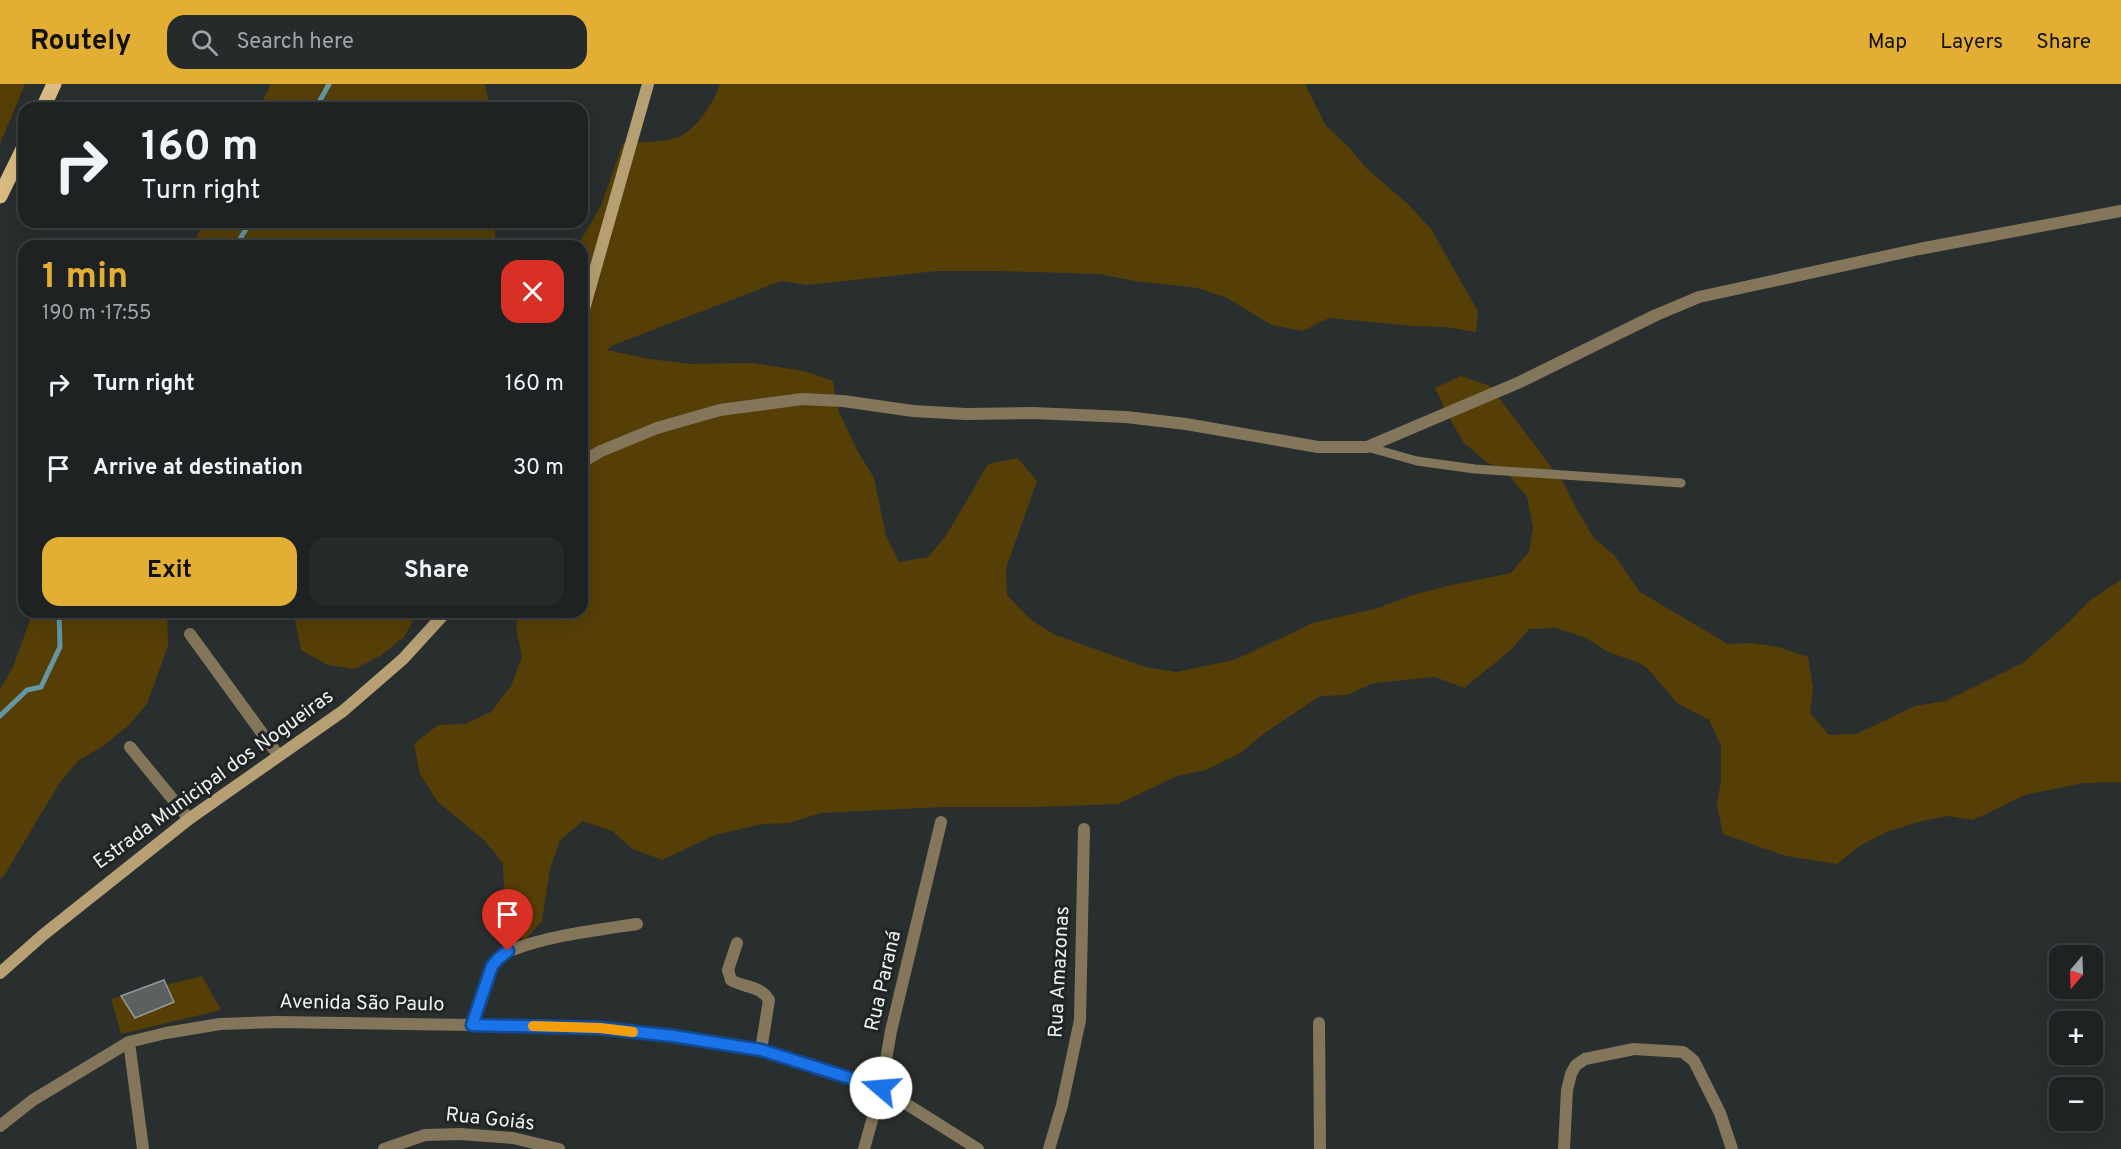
<!DOCTYPE html>
<html lang="en">
<head>
<meta charset="utf-8">
<style>
  :root { --surface:#1f2223; --page:#272a2b; --text:#f1f3f6; --muted:#a1a4a6; --line:#3c3f41; --accent:#e3ae34 }
  body { margin:0; font-family:Overpass,sans-serif; background:var(--page); color:var(--text); height:100vh; display:flex; flex-direction:column; font-size:22px; white-space:nowrap }
  * { box-sizing:border-box; margin:0 }
  p { font-size:20px; color:var(--muted) }
  .icon { flex:none; width:33px; height:33px; fill:none; stroke:currentColor; stroke-width:2; stroke-linecap:round; stroke-linejoin:round }
  .map { position:relative; flex:1; overflow:hidden }
  .panel { position:absolute; left:18px; top:156px; width:570px; height:378px; display:flex; flex-direction:column; background:var(--surface); border-radius:18px; box-shadow:0 6px 24px #0002,0 0 0 2px var(--line) }
  .panel>* { flex:none }
  .guide { position:absolute; left:18px; top:18px; width:570px; height:126px; border-radius:18px; box-shadow:0 6px 24px #0002,0 0 0 2px var(--line); background:#1f2223; color:var(--text); overflow:hidden }
  .needle { width:39px; rotate:199deg }
  .fabs { position:absolute; left:2049px; top:861px; display:grid; gap:12px }
  .fabs a { display:grid; place-items:center; width:54px; height:54px; border-radius:12px; background:var(--surface); box-shadow:0 6px 24px #0002,0 0 0 2px var(--line); font-size:30px }
  .pin { position:absolute; display:grid; place-items:center; width:51px; height:51px; color:#fff; margin:-62px -26px; border-radius:50% 50% 50% 0; rotate:-45deg; box-shadow:0 0 6px #0007 }
  .pin .icon { rotate:45deg }
  .me { position:absolute; width:66px; margin:-33px; rotate:288deg; stroke-linejoin:round; filter:drop-shadow(0 0 4px #0008) }
  .turn { display:flex; align-items:center; gap:21px; height:126px; padding:0 24px; font-size:27px }
  .turn .icon { width:78px; height:78px; stroke-width:2.5 }
  .turn b { display:block; font-size:42px; line-height:51px }
  .round { display:grid; place-items:center; flex:none; width:63px; height:63px; border-radius:18px; background:var(--page) }
  .summary { display:flex; align-items:center; justify-content:space-between; height:102px; padding:0 24px }
  h1 { font-size:36px; font-weight:700; line-height:45px; color:var(--accent) }
  .cta { display:flex; gap:12px; margin-top:auto; padding:12px 24px }
  .cta a { flex:1; height:69px; border-radius:18px; background:var(--accent); color:#111; font-size:24px; font-weight:700; line-height:69px; text-align:center }
  .cta a+a { background:var(--page); color:var(--text) }
  ul { padding:0; list-style:none }
  li { display:flex; align-items:center; gap:18px; height:84px; padding:0 24px }
  li div { flex:1 }
  li b { display:block; font-size:22px }
  li em { font-style:normal }
  header { display:flex; align-items:center; gap:36px; box-sizing:border-box; height:84px; padding:0 30px; background:var(--accent); color:#111 }
  header strong { font-size:28px }
  nav { display:flex; gap:33px; margin-inline-start:auto; font-size:21px }
  .search { width:420px; height:54px; background:var(--page); display:flex; align-items:center; gap:15px; box-sizing:border-box; padding:0 21px; border-radius:18px; color:var(--muted); font-size:22px }
  .map>svg:first-child { display:block }
</style>
</head>
<body>
<header>
<strong>Routely</strong>
<div class="search"><svg class="icon" aria-label="search" viewBox="0 0 24 24"><circle cx="10" cy="10" r="6"/><path d="M15 15l6 6"/></svg>Search here</div>
<nav><a>Map</a><a>Layers</a><a>Share</a></nav>
</header>
<div class="map">
<svg width="2121" height="1065" viewBox="0 0 2121 1065">
  <rect width="100%" height="100%" fill="#292e2f"/>
  <!-- green -->
  <path fill="#563f07" d="M0,0h25l-25,60z
    M271,0h214l5,24h-231z
    M720,0h585l21,42 21,19 19,23 42,36 23,25 47,82 -2,21 -30,-5 -33,-1 -84,-8 -26,13 -31,-6 -45,-27 -29,-10 -63,-7 -36,-7 -102,-3h-60l-130,14 -26,-4 -170,65 -4,4 42,9 42,5 61,-1 52,8 29,10 5,29 19,40 17,28 12,58 13,26 29,-5 18,-21 42,-72 30,-6 19,23 -31,87 1,27 24,25 22,14 92,33 31,5 58,-12 79,-37 65,-15 38,-14 36,-9 59,-12 18,-21 4,-25 -6,-30 -19,-23 -23,-13 -21,-18 -17,-29 -12,-26 26,-12 29,10 74,98 13,26 17,28 21,18 25,36 88,52 24,-1 26,4 30,10 5,30 -3,26 19,22 27,-1 59,-28 30,-5 78,-38 48,-43 19,-20 31,-20v203l-9,-1 -28,1 -59,12 -52,25 -26,-4 -29,6 -31,10 -26,13 -24,19 -51,-8 -63,-22 -6,-29 4,-26v-33l-12,-26 -32,-17 -30,-35 -10,-6 -29,-10 -22,-14 -30,-10 -27,1 -18,21 -47,38 -29,-11 -61,6 -27,12 -27,1 -58,39 -23,19 -33,16 -29,6 -59,28 -83,3h-93l-121,6 -32,10 -27,1 -47,11 -53,25 -29,-11 -21,-18 -29,-10 -23,19 -10,29 -8,52 -18,20 -19,-23 -2,-55 -19,-23 -46,-38 -18,-28 -6,-30 24,-19 27,-1 26,-12 20,-26 11,-29 -6,-29 2,-16h64v-366h-5l24,-40 22,-63c16,-1 42,0 57,-7 19,-9 33,-33 40,-52z
    M203,138h292v24h-302z
    M33,528h134l1,34 -21,58 -18,21 -23,19 -28,17 -18,21 -56,94 -4,3v-190l13,-22z
    M286,528h132l-14,25 -24,19 -26,13 -26,-4 -27,-15 -6,-30z
    M202,892l19,34 -100,24 -10,-35z"/>
  <g fill="none" stroke-linecap="round" stroke-linejoin="round">
    <!-- stream -->
    <path stroke="#6397a4" stroke-width="5" d="M316,24l13,-24
      M236,162l14,-24
      M0,632l27,-26 14,-3 19,-40 -1,-35"/>
  </g>
  <!-- building -->
  <path fill="#5b6061" stroke="#94999b" stroke-width="1.5" d="M164,896l10,22 -39,16 -14,-22z"/>
  <g fill="none" stroke-linecap="round" stroke-linejoin="round">
    <!-- lane -->
    <path stroke="#84765b" stroke-width="9" d="M1367,363l50,14 58,8 206,14"/>
    <!-- street -->
    <path stroke="#84765b" stroke-width="12" d="M582,378l19,-11 56,-23 63,-18 82,-11 41,2 70,10 53,3 67,-1 93,4 60,7 132,23h49l153,-65 136,-67 43,-18 220,-48 202,-38
      M190,550l88,121
      M130,663l59,72
      M737,859l-9,27 3,10c13,8 29,5 38,20l-8,50
      M1319,939l1,126
      M472,941l20,-59c5,-7 10,-12 18,-15 36,-15 87,-21 127,-27
      M129,958l14,107
      M0,1042l33,-26 96,-58 37,-9 54,-9 58,-2 194,3 128,3 73,8 88,14 120,38 97,61
      M384,1065l41,-14 35,-1 53,4 46,11
      M864,1065l17,-61 10,-57 50,-209
      M1049,1065l13,-44 18,-85 4,-191
      M1564,1065l3,-59 4,-16 5,-9 9,-6 49,-10 49,3 11,9 26,52 12,36"/>
    <!-- secondary -->
    <path stroke="#b59f73" stroke-width="12" d="M582,232l66,-232
      M0,889l43,-38 146,-116 154,-108 60,-52 43,-47"/>
    <!-- primary -->
    <path stroke="#dbbe85" stroke-width="15" d="M43,24l11,-24
      M0,112l24,-49"/>
  </g>
  <g fill="none" stroke-linecap="round" stroke-linejoin="round">
    <defs>
      <path id="route" d="M508,867l-10,8 -6,7 -20,59 128,3 73,8 88,14 120,38"/>
    </defs>
    <!-- route casing -->
    <use href="#route" stroke="#114b97" stroke-width="15"/>
    <!-- route -->
    <use href="#route" stroke="#1a73e8" stroke-width="10"/>
    <!-- slow -->
    <path stroke="#f59e0b" stroke-width="10" d="M533,942l67,2 33,4"/>
  </g>
  <g text-anchor="middle" dominant-baseline="central" stroke-width="6" stroke-linejoin="round" paint-order="stroke">
    <!-- street labels -->
    <g font-size="20" fill="#eef1f2" stroke="#202425">
      <text transform="translate(214 696) rotate(-36)">Estrada Municipal dos Nogueiras</text>
      <text transform="translate(1060 888) rotate(-87)">Rua Amazonas</text>
      <text transform="translate(884 897) rotate(-77)">Rua Paraná</text>
      <text transform="translate(362 920) rotate(1)">Avenida São Paulo</text>
      <text transform="translate(490 1036) rotate(6)">Rua Goiás</text>
    </g>
  </g>
</svg>
<div class="fabs">
<a><svg class="needle" viewBox="-14 -14 28 28"><path d="M0-13l5 13h-10z" fill="#e53935"/><path d="M0 13l5-13h-10z" fill="#a1a4a6"/></svg></a>
<a>+</a>
<a>−</a>
</div>
<div class="pin" style="left:508px;top:867px;background:#d93025"><svg class="icon" aria-label="arrive" viewBox="0 0 24 24"><path d="M6 21V4h12l-3 4 3 4H6"/></svg></div>
<svg class="me" style="left:881px;top:1004px" viewBox="-20 -20 40 40"><circle r="19" fill="#fff"/><path d="M0-13L10 11 0 6-10 11z" fill="#1a73e8"/></svg>
<div class="guide">
<div class="turn"><svg class="icon" aria-label="right" viewBox="0 0 24 24"><path d="M7 20v-9h11M14 6l5 5-5 5"/></svg><div><b>160 m</b>Turn right</div></div>
</div>
<section class="panel">
<div class="summary"><div><h1>1 min</h1><p>190 m · 17:55</p></div><a class="round" style="background:#d93025;color:#fff"><svg class="icon" aria-label="close" viewBox="0 0 24 24"><path d="M6 6l12 12M18 6L6 18"/></svg></a></div>
<ul>
<li><svg class="icon" aria-label="right" viewBox="0 0 24 24"><path d="M7 20v-9h11M14 6l5 5-5 5"/></svg><div><b>Turn right</b></div><em>160 m</em></li>
<li><svg class="icon" aria-label="arrive" viewBox="0 0 24 24"><path d="M6 21V4h12l-3 4 3 4H6"/></svg><div><b>Arrive at destination</b></div><em>30 m</em></li>
</ul>
<div class="cta"><a>Exit</a><a>Share</a></div>
</section>
</div>
</body>
</html>
